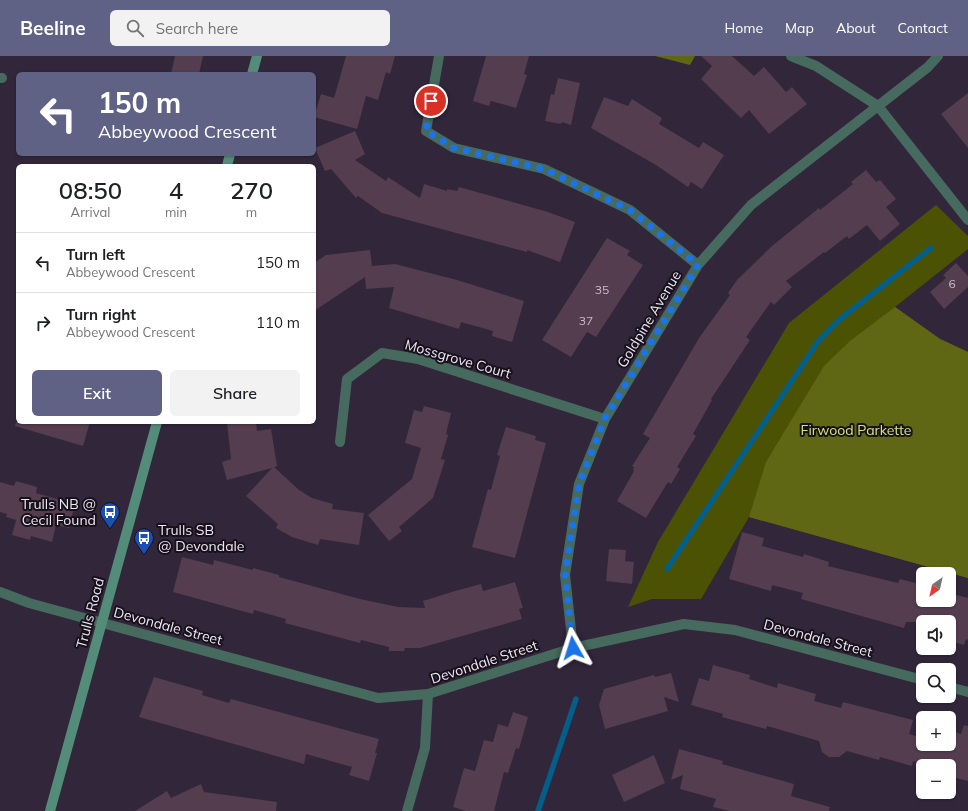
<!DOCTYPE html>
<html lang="en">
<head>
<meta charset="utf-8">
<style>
  :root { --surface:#fff; --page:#f2f2f2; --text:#202124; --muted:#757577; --line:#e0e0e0; --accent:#5f6185 }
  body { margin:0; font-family:Mulish,sans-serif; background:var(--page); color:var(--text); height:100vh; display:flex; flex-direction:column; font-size:15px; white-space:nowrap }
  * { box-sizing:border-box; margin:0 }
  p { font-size:13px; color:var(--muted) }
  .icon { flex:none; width:22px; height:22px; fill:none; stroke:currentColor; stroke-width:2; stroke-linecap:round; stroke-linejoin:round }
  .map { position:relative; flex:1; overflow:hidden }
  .details { position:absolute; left:16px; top:108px; width:300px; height:260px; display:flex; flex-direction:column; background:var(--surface); border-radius:6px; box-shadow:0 1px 3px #0004 }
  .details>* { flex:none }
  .guide { position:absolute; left:16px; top:16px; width:300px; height:84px; border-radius:6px; box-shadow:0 1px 3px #0004; background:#5f6185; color:#fff; overflow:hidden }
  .needle { width:26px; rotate:214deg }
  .buttons { position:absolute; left:916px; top:511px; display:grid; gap:8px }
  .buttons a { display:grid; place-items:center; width:40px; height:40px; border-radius:6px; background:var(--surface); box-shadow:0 1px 3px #0004; font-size:20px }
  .pin { position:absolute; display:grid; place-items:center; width:34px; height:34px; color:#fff; margin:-17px; border:2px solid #fff; border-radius:50%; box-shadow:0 1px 4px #0007 }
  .me { position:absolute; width:44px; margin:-22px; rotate:354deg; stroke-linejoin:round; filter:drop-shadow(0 0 3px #0008) }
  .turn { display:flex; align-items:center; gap:14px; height:84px; padding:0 16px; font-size:18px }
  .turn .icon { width:52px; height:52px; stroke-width:2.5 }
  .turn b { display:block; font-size:28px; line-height:34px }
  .eta { display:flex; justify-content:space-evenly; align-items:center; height:68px; text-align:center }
  .eta b { font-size:24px; font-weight:600; line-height:28px }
  .action { display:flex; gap:8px; margin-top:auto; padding:8px 16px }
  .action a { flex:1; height:46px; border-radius:6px; background:var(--accent); color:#fff; font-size:16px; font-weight:600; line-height:46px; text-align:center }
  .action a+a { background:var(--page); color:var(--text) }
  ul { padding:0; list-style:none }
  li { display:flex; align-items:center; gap:12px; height:60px; padding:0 16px; border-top:1px solid var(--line) }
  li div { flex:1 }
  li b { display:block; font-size:15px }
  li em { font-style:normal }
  header { display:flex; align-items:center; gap:24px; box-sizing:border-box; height:56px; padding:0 20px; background:var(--accent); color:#fff }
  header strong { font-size:19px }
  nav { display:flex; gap:22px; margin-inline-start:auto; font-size:14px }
  .search { width:280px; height:36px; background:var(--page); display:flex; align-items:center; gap:10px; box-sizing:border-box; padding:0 14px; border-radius:6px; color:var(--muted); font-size:15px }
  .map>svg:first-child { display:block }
</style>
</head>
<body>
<header>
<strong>Beeline</strong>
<div class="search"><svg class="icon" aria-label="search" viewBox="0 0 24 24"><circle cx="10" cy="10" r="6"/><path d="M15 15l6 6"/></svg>Search here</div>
<nav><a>Home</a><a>Map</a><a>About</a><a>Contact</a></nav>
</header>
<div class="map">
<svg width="968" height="755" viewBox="0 0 968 755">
  <rect width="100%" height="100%" fill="#32263b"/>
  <!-- green -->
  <path fill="#4c5204" d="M936,149l32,31v13l-73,58 45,32 28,13v226l-219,-61 -48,82h-49l-24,8 30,-65 131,-219z"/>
  <!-- forest -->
  <path fill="#5f6614" d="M655,0h40l-5,9z
    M895,251l45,32 28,13v226l-219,-61 17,-55 58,-96 26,-25z"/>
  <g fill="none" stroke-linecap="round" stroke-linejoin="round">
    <!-- stream -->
    <path stroke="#045e8a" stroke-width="5.5" d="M667,513l152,-229 21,-21 91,-71
      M538,755l38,-112"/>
  </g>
  <!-- building -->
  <path fill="#533d4f" d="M175,0h28l-4,18h-28z
    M346,0h49l-5,18 -4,-2 -8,28 -12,-4 -9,33 -43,-12 7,-23 13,4z
    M486,0h43l-5,18 3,1 -11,33 -25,-7 -2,5 -16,-5z
    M701,0h31l22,20 10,-9 22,25 6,-5 15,17 -38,30 -20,-24 -8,8 -40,-39 11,-13z
    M558,22l22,5 -9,42 -9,-3 -1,2 -16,-3 6,-27 3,1z
    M968,37v55l-27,-34z
    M604,41l24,9 4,-7 30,19 -3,6 40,24 4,-6 21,13 -22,34 -11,-7 -3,5 -32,-22 -65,-37z
    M355,75l10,23 -10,6 31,21 2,-4 32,21 4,-14 23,7v-2l10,2 2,-4 89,25 27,10 -15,40 -33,-12v2l-145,-39 -24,-17 -2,2 -25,-29 -6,2 -10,-23z
    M866,114l10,12 4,-2 16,19 -10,8 14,17 -20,17 -13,-16 -18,14 -2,-3 -22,17 -1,-1 -38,29 6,6 -18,18 -3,-3 -25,35 4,3 -39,59 1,1 -19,34 3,2 -19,31 3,2 -9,15 -3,-2 -22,36 -29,-17 17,-30 -1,-1 1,-3 -2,-1 18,-28 -7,-4 56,-96 31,-43 -2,-2 9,-13 35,-34 47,-38 1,2 33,-26 -2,-2z
    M607,182l23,13 -3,4 16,10 -47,72 -9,-5 -16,25 -29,-17z
    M370,194l2,16 23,-2 62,16 67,21 -12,41 -20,-6 1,-5 -32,-9 -2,7 -70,-21 5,-21 -28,2 -1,-12 -51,34v-48l12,-8z
    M956,207l12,13v11l-24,22 -14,-17 16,-14 -3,-3z
    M424,350l27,7 -5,21 2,1 -7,24 4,1 -12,38 -34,29 3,4 -13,10 -21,-26 44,-36 9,-31 -16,-5 9,-33 8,2z
    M16,366h74l-7,24 -68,-20z
    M256,366l1,9 14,-2 6,37 -3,1 25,23 13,8 21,6 -1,5 32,4 -5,32 -39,-6 -2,6 -26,-8 -16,-9 2,-4 -32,-28 26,-28 -45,12 -5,-18 9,-3 -4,-36z
    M506,371l30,9 -1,4 11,3 -31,115 -43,-11 16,-58 3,1 9,-34 -3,-1z
    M16,425l21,6 -1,6 39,11 -6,24 -13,-3 -4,17 -21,-6 -1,4 -18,-5 4,-15 -10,-3 1,-3 -7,-2v-30l14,4z
    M742,476l22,6 -2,8 41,11 1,-3 25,8 -1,4 70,17 2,-4 23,6v15h26v-7l19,5v42l-2,-1 -2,6 -15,-4v-19h-43l-2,6 -103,-29 2,-6 -31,-8 -1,6 -42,-12z
    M609,493l17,1 -1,11 9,1 -2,22 -26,-3z
    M182,501l31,8 1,-5 39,10v-2l26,7v2l81,22 38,8 27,1 -2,-7 32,-10 26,-7 2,7 32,-9 8,26 -4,1 3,10 -102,29h-15l-1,3h-15v-4l-28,-7 -1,3 -75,-20 1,-4 -32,-9 -1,4 -80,-22z
    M713,609l37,10 -1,4 28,9 1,-5 38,11 -2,7 27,7 2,-6 70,18 -4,14 14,4v6l26,2v-16l12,4 3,-9 4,1v55l-19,-5 3,-10h-21l-18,-5 -1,5 -32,-9 -1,3 -32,-9 -8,6h-10l-7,-5 -3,-11 -52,-15 -1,3 -44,-12 1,-3 -32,-9 8,-27 10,3z
    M671,617l8,29 -15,-5 4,14 -63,18 -6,-24 5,-16 50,-14 1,2z
    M154,621l49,14 -1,4 27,8 2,-4 148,40 -4,14h2l-8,28 -20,-6 3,-8 -46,-13 -2,10 -165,-47z
    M513,656l15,5 -9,32 -3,-1 -8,25 -4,-1 -10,39h-28l-13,-4 11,-39 11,3 9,-31 9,2 5,-18 10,3z
    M679,693l44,12 -1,3 72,20 -3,12 39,11 -1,4h-99l-17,-4 3,-8 -36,-10 3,-14 -12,5z
    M654,699l11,28 -41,19 -12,-27z
    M201,728l3,8 73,10 -1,9h-141l32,-20 4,7z"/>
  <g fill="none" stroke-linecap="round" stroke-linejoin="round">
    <!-- street -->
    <path stroke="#476a5e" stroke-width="10" d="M439,0l-13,75 28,17 90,21 86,41 68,55
      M791,0l25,10 62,40 90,114
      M0,22h2
      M340,386l7,-63 35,-26 36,6 187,60
      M0,536l29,11 349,95 50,-4 145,-46 111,-24 51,6 188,50
      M573,592l-8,-73 14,-91 26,-65 93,-154 53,-60 177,-138 10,-11
      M949,631l19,5
      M407,755l18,-63 3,-54"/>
    <!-- secondary -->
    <path stroke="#538d79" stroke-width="10" d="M252,18l5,-18
      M227,110l3,-12
      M50,755l107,-389"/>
  </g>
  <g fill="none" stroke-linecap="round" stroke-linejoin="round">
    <!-- route -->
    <path stroke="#1a73e8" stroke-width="7" stroke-dasharray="0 12.6" d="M431,45l-5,30 28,17 90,21 86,41 68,55 -93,153 -26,66 -14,91 8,73"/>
  </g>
  <!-- icons -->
  <defs>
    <symbol id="bus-pin" viewBox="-11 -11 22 30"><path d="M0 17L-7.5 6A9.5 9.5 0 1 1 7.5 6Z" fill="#1a4fb4" stroke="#17111b"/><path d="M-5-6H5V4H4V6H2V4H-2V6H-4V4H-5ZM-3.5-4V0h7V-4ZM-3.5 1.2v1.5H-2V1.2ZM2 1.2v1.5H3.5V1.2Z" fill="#fff"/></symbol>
  </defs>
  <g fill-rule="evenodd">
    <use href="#bus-pin" x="99" y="445" width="22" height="30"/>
    <use href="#bus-pin" x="133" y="471" width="22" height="30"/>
  </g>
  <g text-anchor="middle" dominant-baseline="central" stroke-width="4" stroke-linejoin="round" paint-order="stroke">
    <!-- number labels -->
    <g font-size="12" fill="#c7bccc">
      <text x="952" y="227">6</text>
      <text x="602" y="233">35</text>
      <text x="586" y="264">37</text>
    </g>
    <!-- street labels -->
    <g font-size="14" fill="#eee6f5" stroke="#17111b">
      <text transform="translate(649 263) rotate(-59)">Goldpine Avenue</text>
      <text transform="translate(458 303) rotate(16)">Mossgrove Court</text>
      <text transform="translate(90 557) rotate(-75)">Trulls Road</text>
      <text transform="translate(168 570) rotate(15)">Devondale Street</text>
      <text transform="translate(818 582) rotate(15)">Devondale Street</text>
      <text transform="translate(484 606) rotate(-18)">Devondale Street</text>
    </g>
    <!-- park labels -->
    <g font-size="14" fill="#d7e47a" stroke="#17111b">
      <text x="856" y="374">Firwood Parkette</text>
    </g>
    <!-- poi labels -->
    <g font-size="14" fill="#eee6f5" stroke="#17111b" text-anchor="end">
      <text x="96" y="448">Trulls NB @<tspan x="96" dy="16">Cecil Found</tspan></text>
      <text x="158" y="474" text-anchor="start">Trulls SB<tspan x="158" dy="16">@ Devondale</tspan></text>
    </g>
  </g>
</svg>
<div class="buttons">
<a><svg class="needle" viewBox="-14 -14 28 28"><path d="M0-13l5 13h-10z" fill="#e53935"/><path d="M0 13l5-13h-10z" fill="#757577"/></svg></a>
<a><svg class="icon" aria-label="sound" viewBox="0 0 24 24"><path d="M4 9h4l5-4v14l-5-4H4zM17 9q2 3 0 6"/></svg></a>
<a><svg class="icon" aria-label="search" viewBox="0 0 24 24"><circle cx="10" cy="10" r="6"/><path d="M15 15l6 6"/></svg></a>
<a>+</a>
<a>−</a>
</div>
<div class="pin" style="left:431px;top:45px;background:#d93025"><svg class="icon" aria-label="arrive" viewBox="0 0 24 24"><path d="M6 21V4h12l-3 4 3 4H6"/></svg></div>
<svg class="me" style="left:573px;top:592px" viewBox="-20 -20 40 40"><path d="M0-17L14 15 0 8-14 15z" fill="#1a73e8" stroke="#fff" stroke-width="4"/></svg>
<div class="guide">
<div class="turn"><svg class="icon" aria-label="left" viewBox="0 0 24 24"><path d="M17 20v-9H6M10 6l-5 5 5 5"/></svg><div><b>150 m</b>Abbeywood Crescent</div></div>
</div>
<section class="details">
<div class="eta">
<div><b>08:50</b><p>Arrival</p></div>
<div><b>4</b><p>min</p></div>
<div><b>270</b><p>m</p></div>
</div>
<ul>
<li><svg class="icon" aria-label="left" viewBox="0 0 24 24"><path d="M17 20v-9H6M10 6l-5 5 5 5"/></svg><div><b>Turn left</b><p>Abbeywood Crescent</p></div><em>150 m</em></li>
<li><svg class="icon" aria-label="right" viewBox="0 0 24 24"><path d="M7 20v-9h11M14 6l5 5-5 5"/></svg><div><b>Turn right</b><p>Abbeywood Crescent</p></div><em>110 m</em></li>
</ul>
<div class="action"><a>Exit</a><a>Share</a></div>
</section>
</div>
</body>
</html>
